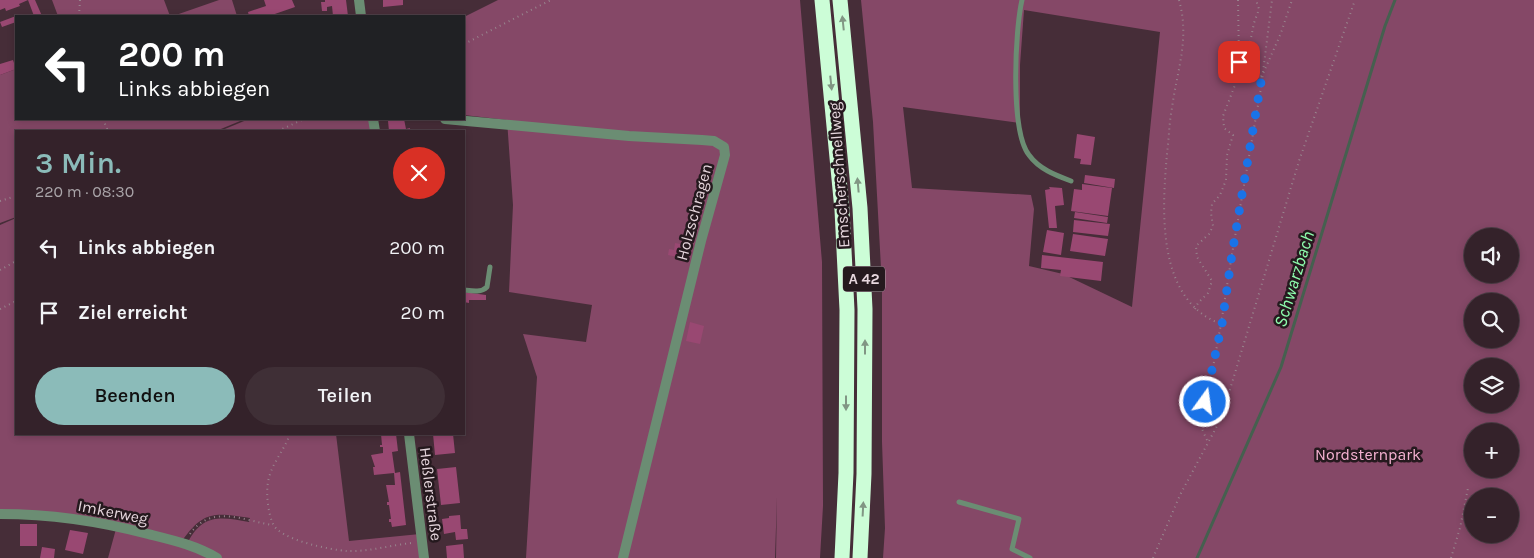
<!DOCTYPE html>
<html lang="de">
<head>
<meta charset="utf-8">
<style>
  :root { --surface:#34222a; --page:#3f2f36; --text:#f1f3f6; --muted:#a9a4a8; --line:#4e3f47; --accent:#8bbbb9 }
  body { margin:0; font-family:Karla,sans-serif; background:var(--page); color:var(--text); height:100vh; display:flex; flex-direction:column; font-size:19px; white-space:nowrap }
  * { box-sizing:border-box; margin:0 }
  p { font-size:16px; color:var(--muted) }
  .icon { flex:none; width:28px; height:28px; fill:none; stroke:currentColor; stroke-width:2; stroke-linecap:round; stroke-linejoin:round }
  .map { position:relative; flex:1; overflow:hidden }
  .sheet { position:absolute; left:15px; top:130px; width:450px; height:305px; display:flex; flex-direction:column; background:var(--surface); border-radius:0px; box-shadow:0 2px 8px #0003,0 0 0 1px var(--line) }
  .sheet>* { flex:none }
  .hud { position:absolute; left:15px; top:15px; width:450px; height:105px; border-radius:0px; box-shadow:0 2px 8px #0003,0 0 0 1px var(--line); background:#202124; color:#fff; overflow:hidden }
  .buttons { position:absolute; left:1464px; top:228px; display:grid; gap:10px }
  .buttons a { display:grid; place-items:center; width:55px; height:55px; border-radius:50%; background:var(--surface); box-shadow:0 2px 8px #0003,0 0 0 1px var(--line); font-size:25px }
  .pin { position:absolute; display:grid; place-items:center; width:42px; height:42px; color:#fff; margin:-21px; border-radius:10px; box-shadow:0 2px 8px #0006 }
  .me { position:absolute; width:55px; margin:-28px; rotate:14deg; stroke-linejoin:round; filter:drop-shadow(0 0 4px #0008) }
  .turn { display:flex; align-items:center; gap:18px; height:105px; padding:0 20px; font-size:22px }
  .turn .icon { width:65px; height:65px; stroke-width:2.5 }
  .turn b { display:block; font-size:35px; line-height:42px }
  .round { display:grid; place-items:center; flex:none; width:52px; height:52px; border-radius:26px; background:var(--page) }
  .overview { display:flex; align-items:center; justify-content:space-between; height:85px; padding:0 20px }
  h1 { font-size:30px; font-weight:600; line-height:38px; color:var(--accent) }
  .primary-button { display:flex; gap:10px; margin-top:auto; padding:10px 20px }
  .primary-button a { flex:1; height:58px; border-radius:30px; background:var(--accent); color:#111; font-size:20px; font-weight:600; line-height:58px; text-align:center }
  .primary-button a+a { background:var(--page); color:var(--text) }
  ul { padding:0; list-style:none }
  li { display:flex; align-items:center; gap:15px; height:65px; padding:0 20px }
  li div { flex:1 }
  li b { display:block; font-size:19px }
  li em { font-style:normal }
  .map>svg:first-child { display:block }
</style>
</head>
<body>
<div class="map">
<svg width="1534" height="558" viewBox="0 0 1534 558">
  <rect width="100%" height="100%" fill="#462d38"/>
  <!-- green -->
  <path fill="#854867" fill-rule="evenodd" d="M52,0h112l6,16h-112z
    M219,0h13l5,16h-64z
    M498,0h302l22,262 1,244 -3,52h-44l1,-61 -2,61h-249l11,-181 -14,-43 63,8 6,-37 -83,-13 4,-87 -6,-85 -43,-5v-98z
    M861,0h673v558h-651l2,-30 -3,-86v-156l-9,-164zM1024,10l136,22 -28,275 -69,-33 -34,-8 5,-57 -3,-14 -119,-7 -9,-81 117,16v-58zM1472,236h38v38h-38zM1472,301h38v38h-38zM1472,366h38v38h-38zM1472,431h38v38h-38zM1472,496h38v38h-38z
    M16,69v50h229l-29,12h-200v86l-16,6v-148z
    M249,119h121l3,12h-153z
    M16,218v216h320l13,107 71,-7 3,24h-202l-33,-16c15,-29 34,-25 61,-20l1,-4c-35,-5 -46,-8 -68,23l-46,-13 -136,-15v-288z
    M116,529l68,17 27,12h-103z"/>
  <g fill="none" stroke-linecap="round" stroke-linejoin="round">
    <!-- stream -->
    <path stroke="#45604f" stroke-width="3" d="M1197,558l84,-191 104,-341 10,-26"/>
  </g>
  <!-- building -->
  <path fill="#994872" d="M0,0h28l-9,4 1,2 -14,5 -1,-3 -5,2z
    M28,0h7l7,16h-8z
    M264,0h28l3,7 -26,9h-20l-1,-4 18,-6z
    M325,0h21l2,16h-15l-1,-10 -5,1v4h-5l-1,-9h4z
    M383,0h20v5l-20,2z
    M16,16v6l-14,5 -2,-5z
    M13,60l3,9 -16,6v-11z
    M404,119l2,10 4,-1v3h-21l-1,-10z
    M1077,134l18,3 -4,28 -11,-1 1,-5 -7,-1z
    M1085,175l30,4 -1,9 -30,-5z
    M1082,184l30,4 -4,28 -37,-5 3,-22 8,1z
    M1049,187l13,1 2,17 -9,1 2,22h-8l-4,-38 5,-1z
    M1075,212l33,5 -1,6 -33,-5z
    M1074,220l36,4 -2,12 -35,-4z
    M1047,230l17,3 -3,22 -18,-3z
    M1073,234l35,5 -3,17 -35,-5z
    M675,243l15,3 -3,13 -19,-4 1,-6 5,1z
    M1042,255l61,7 -2,19 -41,-5 1,-6 -20,-2z
    M464,292l22,3v5h-17v3l-5,-1z
    M690,322l14,4 -4,18 -14,-3z
    M381,434h15l2,17 -6,1 3,21 5,-1 6,53 -14,2 -1,-5h-2v-3h2l-2,-14h-2v-3h2l-3,-17h9l-1,-12 -20,2 -1,-8h2l-4,-12 12,-2v-6h-3v-2h2z
    M433,434h20l2,19 -20,2z
    M456,467l4,36 -19,2 -4,-36z
    M460,515l1,14h6l1,10 -12,1 -1,-8 -11,2 -2,-15 7,-1v-2z
    M20,524h17v22h-17z
    M70,530l18,3 -5,21 -18,-4z
    M463,544l1,14h-17l-1,-12z
    M42,547l13,2 -1,9h-14z"/>
  <g fill="none" stroke-linecap="round" stroke-linejoin="round">
    <!-- path -->
    <path stroke="#98848d" stroke-width="2" stroke-dasharray="1 4" stroke-linecap="butt" d="M1179,0c11,39 -2,70 -7,108 -3,15 -3,31 -5,46 -5,56 -11,146 54,170
      M1238,0l1,62 3,6 14,9 6,-1 19,-43 11,-33
      M79,16l1,-16
      M464,44l87,-44
      M103,119l5,12
      M278,131l26,-12
      M0,201l16,-5
      M0,270l16,-9
      M0,309l16,-8
      M1195,309l3,-6 10,-10 4,-12 -15,-24 -1,-11 13,-12 4,-8 -2,-13 1,-9 8,-9 6,-15 1,-25 6,-20 -9,-7 -1,-12 12,-31 -1,-15 16,-27 4,-20 5,-14 -3,-9
      M290,434c-6,17 -19,30 -22,48 -2,12 0,31 5,42 7,16 58,26 74,27 21,1 44,-6 65,-8
      M1207,440l-6,-13v-13l8,-25 12,-65 11,-70 29,-166 11,-88
      M190,534c21,-30 52,-14 82,-9
      M1153,558l27,-63 37,-69 8,-20 74,-245 56,-161
      M1451,558l9,-30 8,-40"/>
    <!-- service -->
    <path stroke="#6b8d73" stroke-width="5" d="M1022,0c-7,30 -12,131 7,155 10,14 26,20 42,26
      M464,290c8,1 17,3 23,-3l3,-20
      M959,502l60,17 -7,30 18,9"/>
    <!-- minor -->
    <path stroke="#6b8d73" stroke-width="10" d="M445,119l184,17 73,4 12,1 10,6 1,8 -24,86 -78,317
      M0,514c51,0 99,7 148,20 24,6 47,11 69,24"/>
    <!-- tertiary -->
    <path stroke="#6b8d73" stroke-width="10" d="M359,0l2,16
      M373,119l2,12
      M409,434l15,124"/>
    <!-- motorway -->
    <path stroke="#ccfdd7" stroke-width="15" d="M822,0l20,210 5,100 -1,163 -4,85
      M840,0l20,208 5,101 -1,165 -4,84"/>
  </g>
  <!-- one-way arrows -->
  <defs><path id="oneway-solid" d="M-6-.8H1V-3.2L6.5 0L1 3.2V.8H-6Z" transform="scale(1.25)"/></defs>
  <g fill="#819684">
    <use href="#oneway-solid" transform="translate(843 23) rotate(-96)"/>
    <use href="#oneway-solid" transform="translate(831 83) rotate(84)"/>
    <use href="#oneway-solid" transform="translate(858 185) rotate(-95)"/>
    <use href="#oneway-solid" transform="translate(865 347) rotate(-90)"/>
    <use href="#oneway-solid" transform="translate(846 403) rotate(90)"/>
    <use href="#oneway-solid" transform="translate(863 509) rotate(-87)"/>
  </g>
  <g fill="none" stroke-linecap="round" stroke-linejoin="round">
    <!-- route -->
    <path stroke="#1a73e8" stroke-width="9" stroke-dasharray="0 16.2" d="M1205,402l17,-78 10,-70 30,-178c-10,3 -18,-5 -23,-14"/>
  </g>
  <g text-anchor="middle" dominant-baseline="central" stroke-width="5" stroke-linejoin="round" paint-order="stroke">
    <!-- shield labels -->
    <rect fill="#25191e" stroke="#ac9da4" stroke-width="1" x="843" y="266.5" width="42" height="25" rx="4"/>
    <g font-size="15" font-weight="bold" fill="#e6d6dd">
      <text x="864" y="279">A 42</text>
    </g>
    <!-- street labels -->
    <g font-size="16" fill="#e6d6dd" stroke="#25191e">
      <text transform="translate(839 175) rotate(-94)">Emscherschnellweg</text>
      <text transform="translate(694 212) rotate(-75)">Holzschragen</text>
      <text transform="translate(431 494) rotate(83)">Heßlerstraße</text>
      <text transform="translate(113 512) rotate(11)">Imkerweg</text>
    </g>
    <!-- park labels -->
    <g font-size="16" fill="#f5b1d1" stroke="#25191e">
      <text x="1368" y="454">Nordsternpark</text>
    </g>
    <!-- water labels -->
    <g font-size="18" font-style="italic" fill="#8efcad" stroke="#25191e">
      <text transform="translate(1294 279) rotate(-73)">Schwarzbach</text>
    </g>
  </g>
</svg>
<div class="buttons">
<a><svg class="icon" aria-label="sound" viewBox="0 0 24 24"><path d="M4 9h4l5-4v14l-5-4H4zM17 9q2 3 0 6"/></svg></a>
<a><svg class="icon" aria-label="search" viewBox="0 0 24 24"><circle cx="10" cy="10" r="6"/><path d="M15 15l6 6"/></svg></a>
<a><svg class="icon" aria-label="layers" viewBox="0 0 24 24"><path d="M12 4l9 5-9 5-9-5zM3 14l9 5 9-5"/></svg></a>
<a>+</a>
<a>−</a>
</div>
<div class="pin" style="left:1239px;top:62px;background:#d93025"><svg class="icon" aria-label="arrive" viewBox="0 0 24 24"><path d="M6 21V4h12l-3 4 3 4H6"/></svg></div>
<svg class="me" style="left:1205px;top:402px" viewBox="-20 -20 40 40"><circle r="17" fill="#1a73e8" stroke="#fff" stroke-width="3"/><path d="M0-11L8 9 0 5-8 9z" fill="#fff"/></svg>
<div class="hud">
<div class="turn"><svg class="icon" aria-label="left" viewBox="0 0 24 24"><path d="M17 20v-9H6M10 6l-5 5 5 5"/></svg><div><b>200 m</b>Links abbiegen</div></div>
</div>
<section class="sheet">
<div class="overview"><div><h1>3 Min.</h1><p>220 m · 08:30</p></div><a class="round" style="background:#d93025;color:#fff"><svg class="icon" aria-label="close" viewBox="0 0 24 24"><path d="M6 6l12 12M18 6L6 18"/></svg></a></div>
<ul>
<li><svg class="icon" aria-label="left" viewBox="0 0 24 24"><path d="M17 20v-9H6M10 6l-5 5 5 5"/></svg><div><b>Links abbiegen</b></div><em>200 m</em></li>
<li><svg class="icon" aria-label="arrive" viewBox="0 0 24 24"><path d="M6 21V4h12l-3 4 3 4H6"/></svg><div><b>Ziel erreicht</b></div><em>20 m</em></li>
</ul>
<div class="primary-button"><a>Beenden</a><a>Teilen</a></div>
</section>
</div>
</body>
</html>
